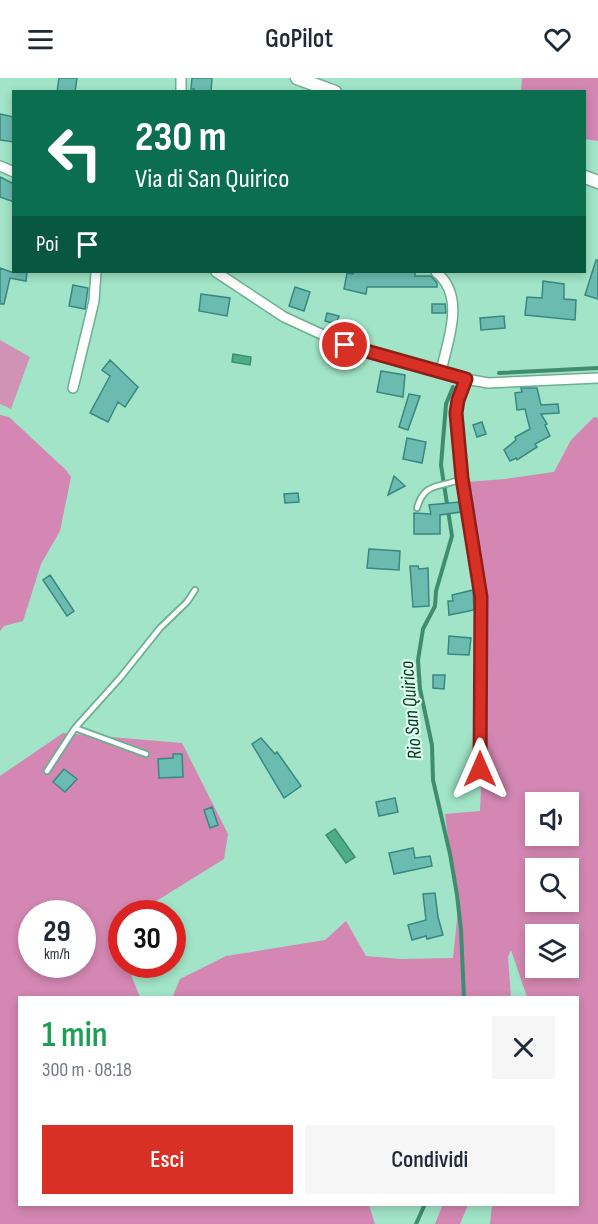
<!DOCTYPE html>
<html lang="it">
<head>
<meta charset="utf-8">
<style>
  :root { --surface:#fff; --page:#f6f6f7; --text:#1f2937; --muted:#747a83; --accent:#d93025 }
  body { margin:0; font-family:"Sofia Sans Condensed",sans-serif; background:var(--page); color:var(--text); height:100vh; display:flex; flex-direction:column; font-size:22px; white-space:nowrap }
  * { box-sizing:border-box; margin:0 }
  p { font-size:20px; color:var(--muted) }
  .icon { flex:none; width:33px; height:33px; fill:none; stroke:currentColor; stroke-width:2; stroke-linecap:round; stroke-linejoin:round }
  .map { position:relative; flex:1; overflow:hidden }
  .sheet { position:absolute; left:18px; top:918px; width:561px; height:210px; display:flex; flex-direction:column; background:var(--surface); border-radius:0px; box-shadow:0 3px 9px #0003 }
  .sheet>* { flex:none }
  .top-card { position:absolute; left:12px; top:12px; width:574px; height:183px; border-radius:0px; box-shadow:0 3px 9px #0003; background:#0b6e4f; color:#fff; overflow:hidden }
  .controls { position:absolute; left:525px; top:714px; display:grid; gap:12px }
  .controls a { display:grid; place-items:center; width:54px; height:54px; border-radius:0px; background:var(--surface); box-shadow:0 3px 9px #0003; font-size:30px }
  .speed { position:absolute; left:18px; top:822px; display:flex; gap:12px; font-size:30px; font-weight:700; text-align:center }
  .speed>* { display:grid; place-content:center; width:78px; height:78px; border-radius:50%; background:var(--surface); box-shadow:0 3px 9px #0003; line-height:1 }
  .speed small { font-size:15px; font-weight:400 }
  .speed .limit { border:9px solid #d22; background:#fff; color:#111 }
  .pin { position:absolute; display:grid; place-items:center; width:51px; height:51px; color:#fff; margin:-26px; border:3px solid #fff; border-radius:50%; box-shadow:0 2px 6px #0007 }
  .me { position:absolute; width:66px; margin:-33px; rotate:0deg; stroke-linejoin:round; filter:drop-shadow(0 0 4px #0008) }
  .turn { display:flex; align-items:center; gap:21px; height:126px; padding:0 24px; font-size:27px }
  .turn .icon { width:78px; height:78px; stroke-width:2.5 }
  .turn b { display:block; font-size:42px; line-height:51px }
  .then { display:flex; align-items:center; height:57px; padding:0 24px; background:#0003; gap:12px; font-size:22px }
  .round { display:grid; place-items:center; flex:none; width:63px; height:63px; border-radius:0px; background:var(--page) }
  .headline { display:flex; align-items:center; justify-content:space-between; height:102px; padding:0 24px }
  h1 { font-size:36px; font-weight:600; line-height:45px; color:#1e9e55 }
  .action { display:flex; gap:12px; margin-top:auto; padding:12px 24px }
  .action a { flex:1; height:69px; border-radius:0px; background:var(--accent); color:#fff; font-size:24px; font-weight:600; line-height:69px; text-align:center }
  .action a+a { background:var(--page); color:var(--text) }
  header { display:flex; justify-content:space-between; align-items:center; height:78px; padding:0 24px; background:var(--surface); font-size:27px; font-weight:600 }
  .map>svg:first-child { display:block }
</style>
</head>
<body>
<header><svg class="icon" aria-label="menu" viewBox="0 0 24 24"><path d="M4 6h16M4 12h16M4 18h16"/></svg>GoPilot<svg class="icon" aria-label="heart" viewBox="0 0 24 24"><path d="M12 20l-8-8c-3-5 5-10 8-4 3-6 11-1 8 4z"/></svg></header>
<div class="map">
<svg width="598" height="1146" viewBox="0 0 598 1146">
  <rect width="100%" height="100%" fill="#a1e4c7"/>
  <!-- green -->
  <path fill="#d193b5" d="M0,262l30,17 -19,52 -11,-5z"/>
  <!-- forest -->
  <path fill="#d387b2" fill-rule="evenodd" d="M522,0h76v63l-13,-2v-47l-64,-1z
    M0,337l9,2 57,53 5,7 -11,54 -19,33 -18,57 -19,5 -4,5z
    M594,339l4,1v806h-108l2,-19 86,-1v-206l-51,-1 -16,-47 -3,7 3,40 -339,1 8,-19 46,-23 99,-16 21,-19 20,35 35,3 52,-1 5,-48 -13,-96 35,-3 3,-66 2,-147 -19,-116 39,-3 49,-7 17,-32zM536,724h32v34h-32zM536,790h32v34h-32zM536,856h32v34h-32z
    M63,655l119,10 46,91 -4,25 -87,54 -15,1v50l5,1 13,32 -120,1v206l349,1 6,19h-375v-448zM32,836h50v50h-50z
    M443,1126l25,1 -8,19h-25z"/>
  <!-- water -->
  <path fill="#4dad89" stroke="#408c6f" stroke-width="1.5" d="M233,276l18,3 -1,8 -18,-3z
    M335,751l20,28 -9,6 -20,-28z"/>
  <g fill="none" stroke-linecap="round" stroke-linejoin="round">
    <!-- stream -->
    <path stroke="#408c6f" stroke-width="4" d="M499,295l99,-5
      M453,309l-7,17 -5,61 11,71 -16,55 -1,15 -12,23 -5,31 2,29 12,56 1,35 17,74 7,41 4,35 3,68
      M416,1146l9,-20"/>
  </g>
  <!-- building -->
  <path fill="#6cbbb1" stroke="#378880" stroke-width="1.5" d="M59,0h18l-2,14h-18z
    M192,0h20l-1,14h-17v-3h-3z
    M0,36l14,3v25l-14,-2z
    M0,99l14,7v18l-14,-5z
    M596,182h2v39l-13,-4z
    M0,190l11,4h16l-1,9 -16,-3 -6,26h-4z
    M354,194h61v4h16l6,7v4h-70l-1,7 -22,-5 3,-16 6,1z
    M543,203l21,3v15l12,1 -1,20 -50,-5 2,-18 15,1z
    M73,207l15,3 -3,21 -16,-3z
    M295,209l15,5 -6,19 -15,-5z
    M201,216l29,4 -3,18 -28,-5z
    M432,226h13l1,9h-14z
    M327,235l12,3 -3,8 -11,-3z
    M504,238l1,12 -24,2 -1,-12z
    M110,282l28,27 -13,20 -7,-5 -10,20 -18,-9 20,-37 -8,-6z
    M381,293l24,4 -2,22 -26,-5z
    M521,310h16l4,17 17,-1 1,9 -18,1 6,10 -2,1 5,11 -15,8 2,3 -20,13 -1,-2 -6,3 -6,-11 12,-10 -1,-3 15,-8 -5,-20 -8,1 -2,-17 7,-1z
    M409,316l11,2 -12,34 -9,-3z
    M482,344l4,12 -9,3 -4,-12z
    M407,360l19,4 -4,21 -19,-4z
    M394,398l11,10 -17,9z
    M298,415l1,9 -14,1 -1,-9z
    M459,424l2,10 -21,3v19h-26v-21l17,1 -2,-9z
    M369,471l31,2 -1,19 -32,-2z
    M410,488h8l1,3 9,-1 1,38 -16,1z
    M50,497l24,36 -7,5 -24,-36z
    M473,512l1,20 -25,5 -1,-14h5l-1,-6z
    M449,558l22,2 -2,17 -21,-1z
    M433,597h12l-1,14 -11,-1z
    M261,660l14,16 2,-2 24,34 -17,12 -32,-54z
    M173,676h9l1,23 -24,1 -1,-19 15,-1z
    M64,691l13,10 -12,13 -12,-10z
    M395,720l3,14 -19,4 -3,-14z
    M212,729l6,18 -8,3 -6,-18z
    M413,770l2,10 15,-2 2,10 -38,8 -5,-21z
    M435,815l3,24 5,18 -16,4 -1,-3 -14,4 -4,-15 18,-5 -3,-26z"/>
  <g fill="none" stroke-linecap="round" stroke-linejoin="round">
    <defs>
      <path id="lane" d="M417,430c8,-28 24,-19 46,-30
        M75,650l71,26
        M47,693l28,-43 45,-50 40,-50 27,-26 8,-12"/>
      <path id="street" d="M181,14v-14
        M0,88l14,6
        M216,194l68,45 61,28 121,34 22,4 110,-5
        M436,194c30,24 12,68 5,99
        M466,301l-8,21 -2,13 7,65 18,119 -1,172
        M73,310l21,-87 2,-29"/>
      <path id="secondary" d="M297,0l38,14
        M585,99l13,5"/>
    </defs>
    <!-- lane casing -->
    <use href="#lane" stroke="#6daf93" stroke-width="8"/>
    <!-- street casing -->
    <use href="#street" stroke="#6daf93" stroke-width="12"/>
    <!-- secondary casing -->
    <use href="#secondary" stroke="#6daf93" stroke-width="15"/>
    <!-- lane -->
    <use href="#lane" stroke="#fff" stroke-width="4.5"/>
    <!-- street -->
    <use href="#street" stroke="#fff" stroke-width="9"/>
    <!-- secondary -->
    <use href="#secondary" stroke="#fff" stroke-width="12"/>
  </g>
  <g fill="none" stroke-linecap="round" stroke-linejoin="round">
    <defs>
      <path id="route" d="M345,267l121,34 -8,21 -2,13 6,65 19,119 -1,172"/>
    </defs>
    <!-- route casing -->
    <use href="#route" stroke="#8d1f18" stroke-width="15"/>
    <!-- route -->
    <use href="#route" stroke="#d93025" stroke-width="10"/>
  </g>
  <g text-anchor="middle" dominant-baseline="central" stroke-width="4.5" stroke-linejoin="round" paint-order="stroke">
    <!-- water labels -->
    <g font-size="20" font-style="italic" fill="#063324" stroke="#dcfdee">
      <text transform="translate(411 632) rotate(-95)">Rio San Quirico</text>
    </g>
  </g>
</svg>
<div class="controls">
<a><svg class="icon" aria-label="sound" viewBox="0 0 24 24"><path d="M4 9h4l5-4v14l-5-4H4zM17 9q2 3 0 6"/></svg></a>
<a><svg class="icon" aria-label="search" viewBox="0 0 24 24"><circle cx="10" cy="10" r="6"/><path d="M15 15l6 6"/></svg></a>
<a><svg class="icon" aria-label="layers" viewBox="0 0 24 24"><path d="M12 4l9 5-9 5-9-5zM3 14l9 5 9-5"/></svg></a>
</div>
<div class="speed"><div>29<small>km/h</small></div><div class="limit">30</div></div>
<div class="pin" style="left:345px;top:267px;background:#d93025"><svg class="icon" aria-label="arrive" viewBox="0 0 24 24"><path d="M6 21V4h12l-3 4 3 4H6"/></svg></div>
<svg class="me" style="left:480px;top:691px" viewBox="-20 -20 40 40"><path d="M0-17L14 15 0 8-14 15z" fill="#d93025" stroke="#fff" stroke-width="4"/></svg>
<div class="top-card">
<div class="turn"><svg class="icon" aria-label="left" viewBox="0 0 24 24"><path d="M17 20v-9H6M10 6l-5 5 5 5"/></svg><div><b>230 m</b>Via di San Quirico</div></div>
<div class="then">Poi<svg class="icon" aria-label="arrive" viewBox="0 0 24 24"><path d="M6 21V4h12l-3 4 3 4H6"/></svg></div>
</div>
<section class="sheet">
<div class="headline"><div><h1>1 min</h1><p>300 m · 08:18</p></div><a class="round"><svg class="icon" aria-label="close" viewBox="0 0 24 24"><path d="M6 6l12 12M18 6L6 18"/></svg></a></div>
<div class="action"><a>Esci</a><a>Condividi</a></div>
</section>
</div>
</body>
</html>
